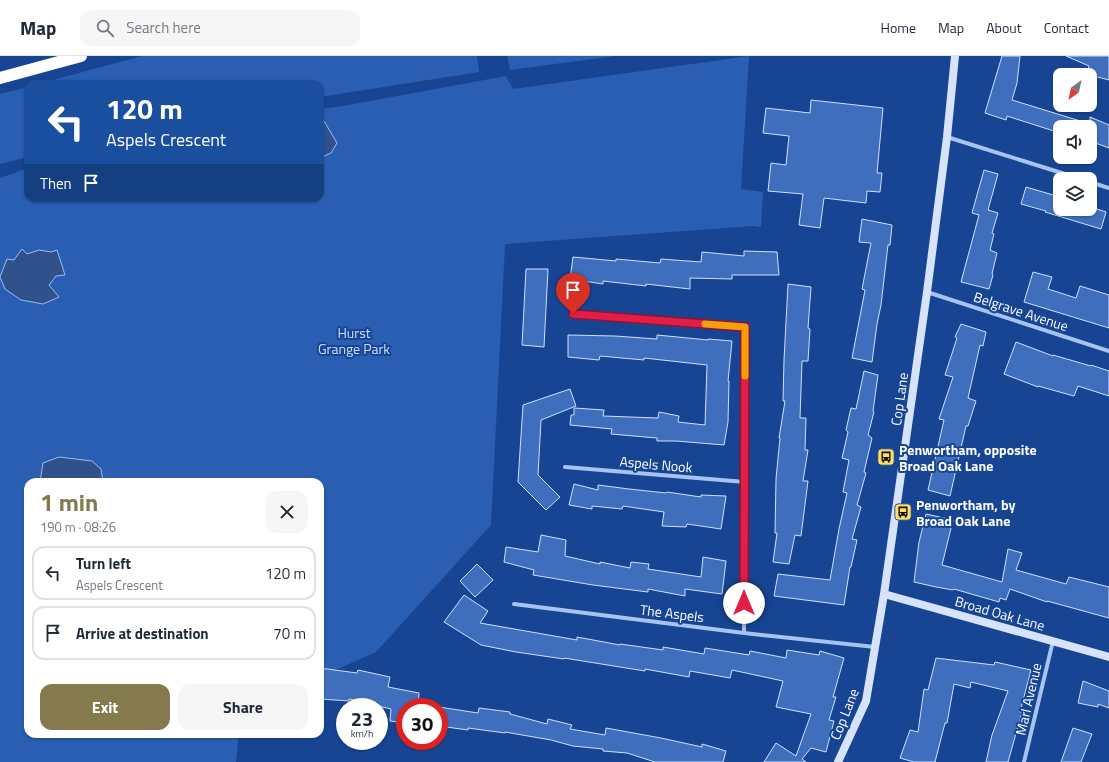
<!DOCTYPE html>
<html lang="en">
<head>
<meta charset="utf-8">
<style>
  :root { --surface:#fff; --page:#f6f6f7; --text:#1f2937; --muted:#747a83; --line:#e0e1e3; --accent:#847a4d }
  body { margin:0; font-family:"Titillium Web",sans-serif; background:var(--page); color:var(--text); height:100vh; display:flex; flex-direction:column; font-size:15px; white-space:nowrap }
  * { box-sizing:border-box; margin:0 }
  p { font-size:13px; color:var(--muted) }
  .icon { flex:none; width:22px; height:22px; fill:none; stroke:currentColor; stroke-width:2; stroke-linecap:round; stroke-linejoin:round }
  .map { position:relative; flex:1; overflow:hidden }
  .panel { position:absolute; left:24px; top:422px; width:300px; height:260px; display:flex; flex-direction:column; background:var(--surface); border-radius:12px; box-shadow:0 1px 3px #0004 }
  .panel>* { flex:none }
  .guide { position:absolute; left:24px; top:24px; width:300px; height:122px; border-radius:12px; box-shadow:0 1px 3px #0004; background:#1a4fa0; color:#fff; overflow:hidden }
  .needle { width:26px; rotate:213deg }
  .controls { position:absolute; left:1053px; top:12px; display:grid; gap:8px }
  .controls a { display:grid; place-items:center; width:44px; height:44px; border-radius:8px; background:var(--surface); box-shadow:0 1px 3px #0004; font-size:20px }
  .speed { position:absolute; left:336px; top:642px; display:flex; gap:8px; font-size:20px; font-weight:700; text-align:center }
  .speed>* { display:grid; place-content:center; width:52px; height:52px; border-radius:50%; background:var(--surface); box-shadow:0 1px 3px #0004; line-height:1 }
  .speed small { font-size:10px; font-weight:400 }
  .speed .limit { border:6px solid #d22; background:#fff; color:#111 }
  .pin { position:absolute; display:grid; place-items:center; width:34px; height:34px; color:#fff; margin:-41px -17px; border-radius:50% 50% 50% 0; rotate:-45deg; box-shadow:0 0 4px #0007 }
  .pin .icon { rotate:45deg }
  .me { position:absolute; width:44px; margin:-22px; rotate:0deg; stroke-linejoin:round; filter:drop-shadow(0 0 3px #0008) }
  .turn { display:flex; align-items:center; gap:14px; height:84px; padding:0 16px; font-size:18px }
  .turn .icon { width:52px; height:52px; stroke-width:2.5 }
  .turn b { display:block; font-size:28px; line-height:34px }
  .then { display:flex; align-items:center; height:38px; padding:0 16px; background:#0003; gap:8px; font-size:15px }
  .round { display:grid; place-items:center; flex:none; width:42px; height:42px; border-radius:12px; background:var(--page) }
  .head { display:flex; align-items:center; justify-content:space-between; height:68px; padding:0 16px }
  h1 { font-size:24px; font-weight:700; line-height:30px; color:var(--accent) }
  .cta { display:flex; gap:8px; margin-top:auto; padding:8px 16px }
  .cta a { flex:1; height:46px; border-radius:12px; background:var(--accent); color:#fff; font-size:16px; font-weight:700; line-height:46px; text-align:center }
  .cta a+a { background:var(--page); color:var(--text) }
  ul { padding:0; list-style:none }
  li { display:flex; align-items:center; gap:12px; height:54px; margin:0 8px 6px; padding:0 8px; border:2px solid var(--line); border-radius:12px }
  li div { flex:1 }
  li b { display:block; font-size:15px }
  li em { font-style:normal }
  header { display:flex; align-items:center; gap:24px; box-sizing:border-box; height:56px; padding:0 20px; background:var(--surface); border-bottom:1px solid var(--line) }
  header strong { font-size:19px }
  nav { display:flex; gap:22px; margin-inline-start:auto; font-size:14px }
  .search { width:280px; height:36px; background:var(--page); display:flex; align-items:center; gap:10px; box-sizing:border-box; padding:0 14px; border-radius:12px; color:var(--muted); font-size:15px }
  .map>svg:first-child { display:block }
</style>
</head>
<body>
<header>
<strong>Map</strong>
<div class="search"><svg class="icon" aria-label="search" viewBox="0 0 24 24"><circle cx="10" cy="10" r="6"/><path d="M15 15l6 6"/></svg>Search here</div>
<nav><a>Home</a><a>Map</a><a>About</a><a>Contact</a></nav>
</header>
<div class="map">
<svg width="1109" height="706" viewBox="0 0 1109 706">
  <rect width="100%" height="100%" fill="#174594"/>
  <!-- green -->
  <path fill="#2a5eb3" d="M142,0h335l2,16 -159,25v-13h-282z
    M507,0h108l-105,14z
    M749,0l-8,133 22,3 -2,35 -8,-1 -248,18 -14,281 -115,127 -56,25v-195h-292v252h211l-3,28h-236v-584l28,-10v30h292v-89l23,-3 163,-30 7,13z
    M28,31v70l-28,7v-70z"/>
  <!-- water -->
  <path fill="#30518c" stroke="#9abdf3" d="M320,64l4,1 13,22 -6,10 -11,5z
    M22,193l5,5 12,-4 12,2 6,-2 8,25 -9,1 -7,9 10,12 -16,7 -22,-4 -16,-11 -5,-12 7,-18 7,1z
    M59,401l33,4 9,8 2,13h-63l3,-19z"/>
  <!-- building -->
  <path fill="#3f6fbc" stroke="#cee0fc" d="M1002,0h18l-3,27 -5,17 78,24 -1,3h-29v6l-53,-17 -1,4 -21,-7z
    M1066,0h43v24l-23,-6 3,-8z
    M811,44l72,8 -6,65h5l-2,19 -13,-1 -1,12 -42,-5 -4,30 -21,-3 4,-31 -35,-3 3,-28 15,2 3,-29 -26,-3 3,-25 44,5z
    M1090,61l19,8v23l-19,-7z
    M984,114l14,4 -10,36 10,3 -6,20 2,1 -4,16 7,3 -5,21 1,1 -4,14 -28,-7 18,-67 -7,-2z
    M1026,131l34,10v12h37l9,3 -5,17 -56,-17 1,-1 -25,-7z
    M862,163l30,6 -2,20h-2l-7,60 -4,19 -5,38 -20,-4 13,-68 -3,-1 9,-46 -12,-1z
    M744,195l33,1 2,23h-47v4l-42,-1v11l-44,-5v2l-43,-5v3l-33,-5 3,-22 43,4v-2l44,4 1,-4 40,3 1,-10 42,4z
    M526,213h22l-4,78 -22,-2z
    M1033,216l19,5 -4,12 28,9 4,-12 29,9v33l-85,-26z
    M788,228l23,3 -3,41 2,1 -2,32h-6l-2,57h6l-1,32h3l-5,31h5l-7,55 -6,-1 -6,29 -16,-2 4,-29h-2l1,-54 4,-41h-1l6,-37h-2l1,-41z
    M961,268l25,8 -3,14 -3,-1 -12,53 8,3 -8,25h-2l-16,70 -22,-6 16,-70 -5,-1 14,-42 -8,-2 12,-37 -2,-1z
    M568,279l47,1 42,3v-4l51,5v-1l24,2 -4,40h1l-1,41 -4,23 -48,-4h-19v-3l-46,-4 1,-5 -42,-4 1,-10h3v-7l30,2 -1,6 55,2 1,-6 20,4 -1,6 27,3 2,-60 -63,-7v2l-44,-4 -1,4 -31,-3z
    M1016,286l37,14v-1l38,11v-1l18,6v25l-31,-10 -4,10 -36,-10v1l-34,-13z
    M864,315l14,4 -5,36 1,1 -6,23 4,3 -8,34 2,1 -9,32 4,2 -9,32 5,1 -6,27h-1l-6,38 -70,-9 4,-22 52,6 9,-51 8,-36 -4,-1 6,-32 -7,-2 6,-26 -2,-2 5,-22 5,1z
    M570,333l6,17 -35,14 -3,55 22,22 -14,13 -28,-28 5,-77z
    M574,428l24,6v-5l31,4 37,4 1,-1 34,5v-2l25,1 -5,33 -34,-5 -1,3 -24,-1 2,-14 -41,-6 -1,3 -30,-3v3l-23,-4z
    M926,458l27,6 -11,45 60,17 6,-33 14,4 -6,17 50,14 3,-7 40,10v31l-62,-17v1l-37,-13 -4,11 -6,-2 -1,4 -45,-13 -1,1 -17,-3 -22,-5 5,-40z
    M541,479l25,5 -1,16 35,8v-2l30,6 1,-6 18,2 -1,5 53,8 2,-20 23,4 -4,33 -37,-5v7l-37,-7v3l-55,-7 -60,-10 1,-5 -30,-8 2,-15 32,5z
    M477,508l16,16 -18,17 -15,-16z
    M464,539l24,16 -8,12 97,17v-3l43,8v-1l43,6v-3l41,7 1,-6 44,7 1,-4 36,7 1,-8 32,5 1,-4 24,7 -11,39h3l-7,23 5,1 -8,31 -15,-4 -9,11 4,3h-42l12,-19 20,13 15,-42 -35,-7 7,-26 -51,-11 -2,8 -40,-7 -1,6 -44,-8v2l-81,-13v1l-48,-7 -35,-7 -37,-23z
    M936,602l58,7 1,-3 36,8 -11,42h2l-14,50h-22l6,-27 16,-44 -37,-9 -1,6 -16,-4 -7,39h-2l-10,39h-21l-14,-4 10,-28 8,2 6,-43 4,1z
    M320,612l37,5 1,-3 32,7 -2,10 31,6 -1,14h-13v16l-15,-2 1,-12 -42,-10v2l-29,-2z
    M1083,625l26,10v17l-11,-4v3l-20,-4z
    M439,651l39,6 1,-5 31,4v2l37,10 1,-5 24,6 -2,4 35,6 1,-7 55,10 41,9v-3l24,7 -3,11h-68l-28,-9 -24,-2v-2l-30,-3 -22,-6 -46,-8v1l-37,-5v2l-29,-4z
    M1073,672l19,6 -11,28h-20z"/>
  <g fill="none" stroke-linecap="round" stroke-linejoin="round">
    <!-- street -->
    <path stroke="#a7c3f1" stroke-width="4" d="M947,81l134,42
      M1090,126l19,6
      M927,236l182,59
      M573,258l172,13 -1,306
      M565,411l180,15
      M514,548l230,29 131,14
      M1024,706l29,-121"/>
    <!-- secondary -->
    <path stroke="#d6e3fb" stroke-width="8" d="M884,538l225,63
      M838,706l28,-61 18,-107 43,-302 20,-155 8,-81"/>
    <!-- highway -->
    <path stroke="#fff" stroke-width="12" d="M0,22l81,-22"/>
  </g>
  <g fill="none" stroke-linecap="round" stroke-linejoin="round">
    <defs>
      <path id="route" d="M573,258l172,13 -1,276"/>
    </defs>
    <!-- route casing -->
    <use href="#route" stroke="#92132f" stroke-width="10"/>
    <!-- route -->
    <use href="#route" stroke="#e11d48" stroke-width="7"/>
    <!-- slow -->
    <path stroke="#f59e0b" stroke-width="7" d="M705,268l40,3v49"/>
  </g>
  <!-- icons -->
  <defs>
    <symbol id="bus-square" viewBox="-11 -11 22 22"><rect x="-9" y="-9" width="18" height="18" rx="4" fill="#ffdd67" stroke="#174594"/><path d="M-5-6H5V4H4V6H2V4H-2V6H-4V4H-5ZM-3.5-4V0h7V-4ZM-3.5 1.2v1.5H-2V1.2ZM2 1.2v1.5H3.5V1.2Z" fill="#111"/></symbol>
  </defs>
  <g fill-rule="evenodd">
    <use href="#bus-square" x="876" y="391" width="20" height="20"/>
    <use href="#bus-square" x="893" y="446" width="20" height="20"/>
  </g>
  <g text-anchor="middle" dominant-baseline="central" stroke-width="4" stroke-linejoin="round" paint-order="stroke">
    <!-- street labels -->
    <g font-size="14" fill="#fff" stroke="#174594">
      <text transform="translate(1021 255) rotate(18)">Belgrave Avenue</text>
      <text transform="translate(899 343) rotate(-82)">Cop Lane</text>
      <text transform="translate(656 408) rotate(5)">Aspels Nook</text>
      <text transform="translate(672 557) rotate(7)">The Aspels</text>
      <text transform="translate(1000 557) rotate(16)">Broad Oak Lane</text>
      <text transform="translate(1028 643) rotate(-77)">Marl Avenue</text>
      <text transform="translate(844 658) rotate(-68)">Cop Lane</text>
    </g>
    <!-- park labels -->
    <g font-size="14" fill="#cee0fc" stroke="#174594">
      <text x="354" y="276">Hurst<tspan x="354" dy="16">Grange Park</tspan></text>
    </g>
    <!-- poi labels -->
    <g font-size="14" font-weight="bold" fill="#fff" stroke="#174594" text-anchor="start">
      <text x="899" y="393">Penwortham, opposite<tspan x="899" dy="16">Broad Oak Lane</tspan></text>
      <text x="916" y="448">Penwortham, by<tspan x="916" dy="16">Broad Oak Lane</tspan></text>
    </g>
  </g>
</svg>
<div class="controls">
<a><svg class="needle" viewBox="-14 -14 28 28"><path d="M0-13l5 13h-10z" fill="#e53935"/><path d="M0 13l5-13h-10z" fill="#747a83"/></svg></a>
<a><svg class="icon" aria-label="sound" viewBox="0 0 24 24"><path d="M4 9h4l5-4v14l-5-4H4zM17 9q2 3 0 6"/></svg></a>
<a><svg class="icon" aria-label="layers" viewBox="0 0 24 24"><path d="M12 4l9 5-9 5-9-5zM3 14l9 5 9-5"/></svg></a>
</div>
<div class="speed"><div>23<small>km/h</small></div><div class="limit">30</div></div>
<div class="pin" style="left:573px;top:258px;background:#d93025"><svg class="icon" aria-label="arrive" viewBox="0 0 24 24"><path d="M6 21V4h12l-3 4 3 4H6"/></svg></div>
<svg class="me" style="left:744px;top:547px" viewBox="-20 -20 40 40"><circle r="19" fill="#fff"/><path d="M0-13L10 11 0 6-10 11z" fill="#e11d48"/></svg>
<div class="guide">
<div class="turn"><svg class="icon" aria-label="left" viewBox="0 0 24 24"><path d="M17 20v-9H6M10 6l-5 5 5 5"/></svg><div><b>120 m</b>Aspels Crescent</div></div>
<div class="then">Then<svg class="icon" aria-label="arrive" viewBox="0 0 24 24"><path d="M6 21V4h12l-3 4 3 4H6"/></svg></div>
</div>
<section class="panel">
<div class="head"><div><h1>1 min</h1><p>190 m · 08:26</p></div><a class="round"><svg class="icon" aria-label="close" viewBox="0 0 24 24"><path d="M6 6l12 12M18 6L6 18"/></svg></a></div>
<ul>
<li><svg class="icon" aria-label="left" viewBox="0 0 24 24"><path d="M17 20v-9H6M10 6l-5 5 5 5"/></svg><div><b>Turn left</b><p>Aspels Crescent</p></div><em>120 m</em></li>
<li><svg class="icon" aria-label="arrive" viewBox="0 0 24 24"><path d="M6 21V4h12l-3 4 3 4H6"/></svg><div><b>Arrive at destination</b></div><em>70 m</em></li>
</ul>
<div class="cta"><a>Exit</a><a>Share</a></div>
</section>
</div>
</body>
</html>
